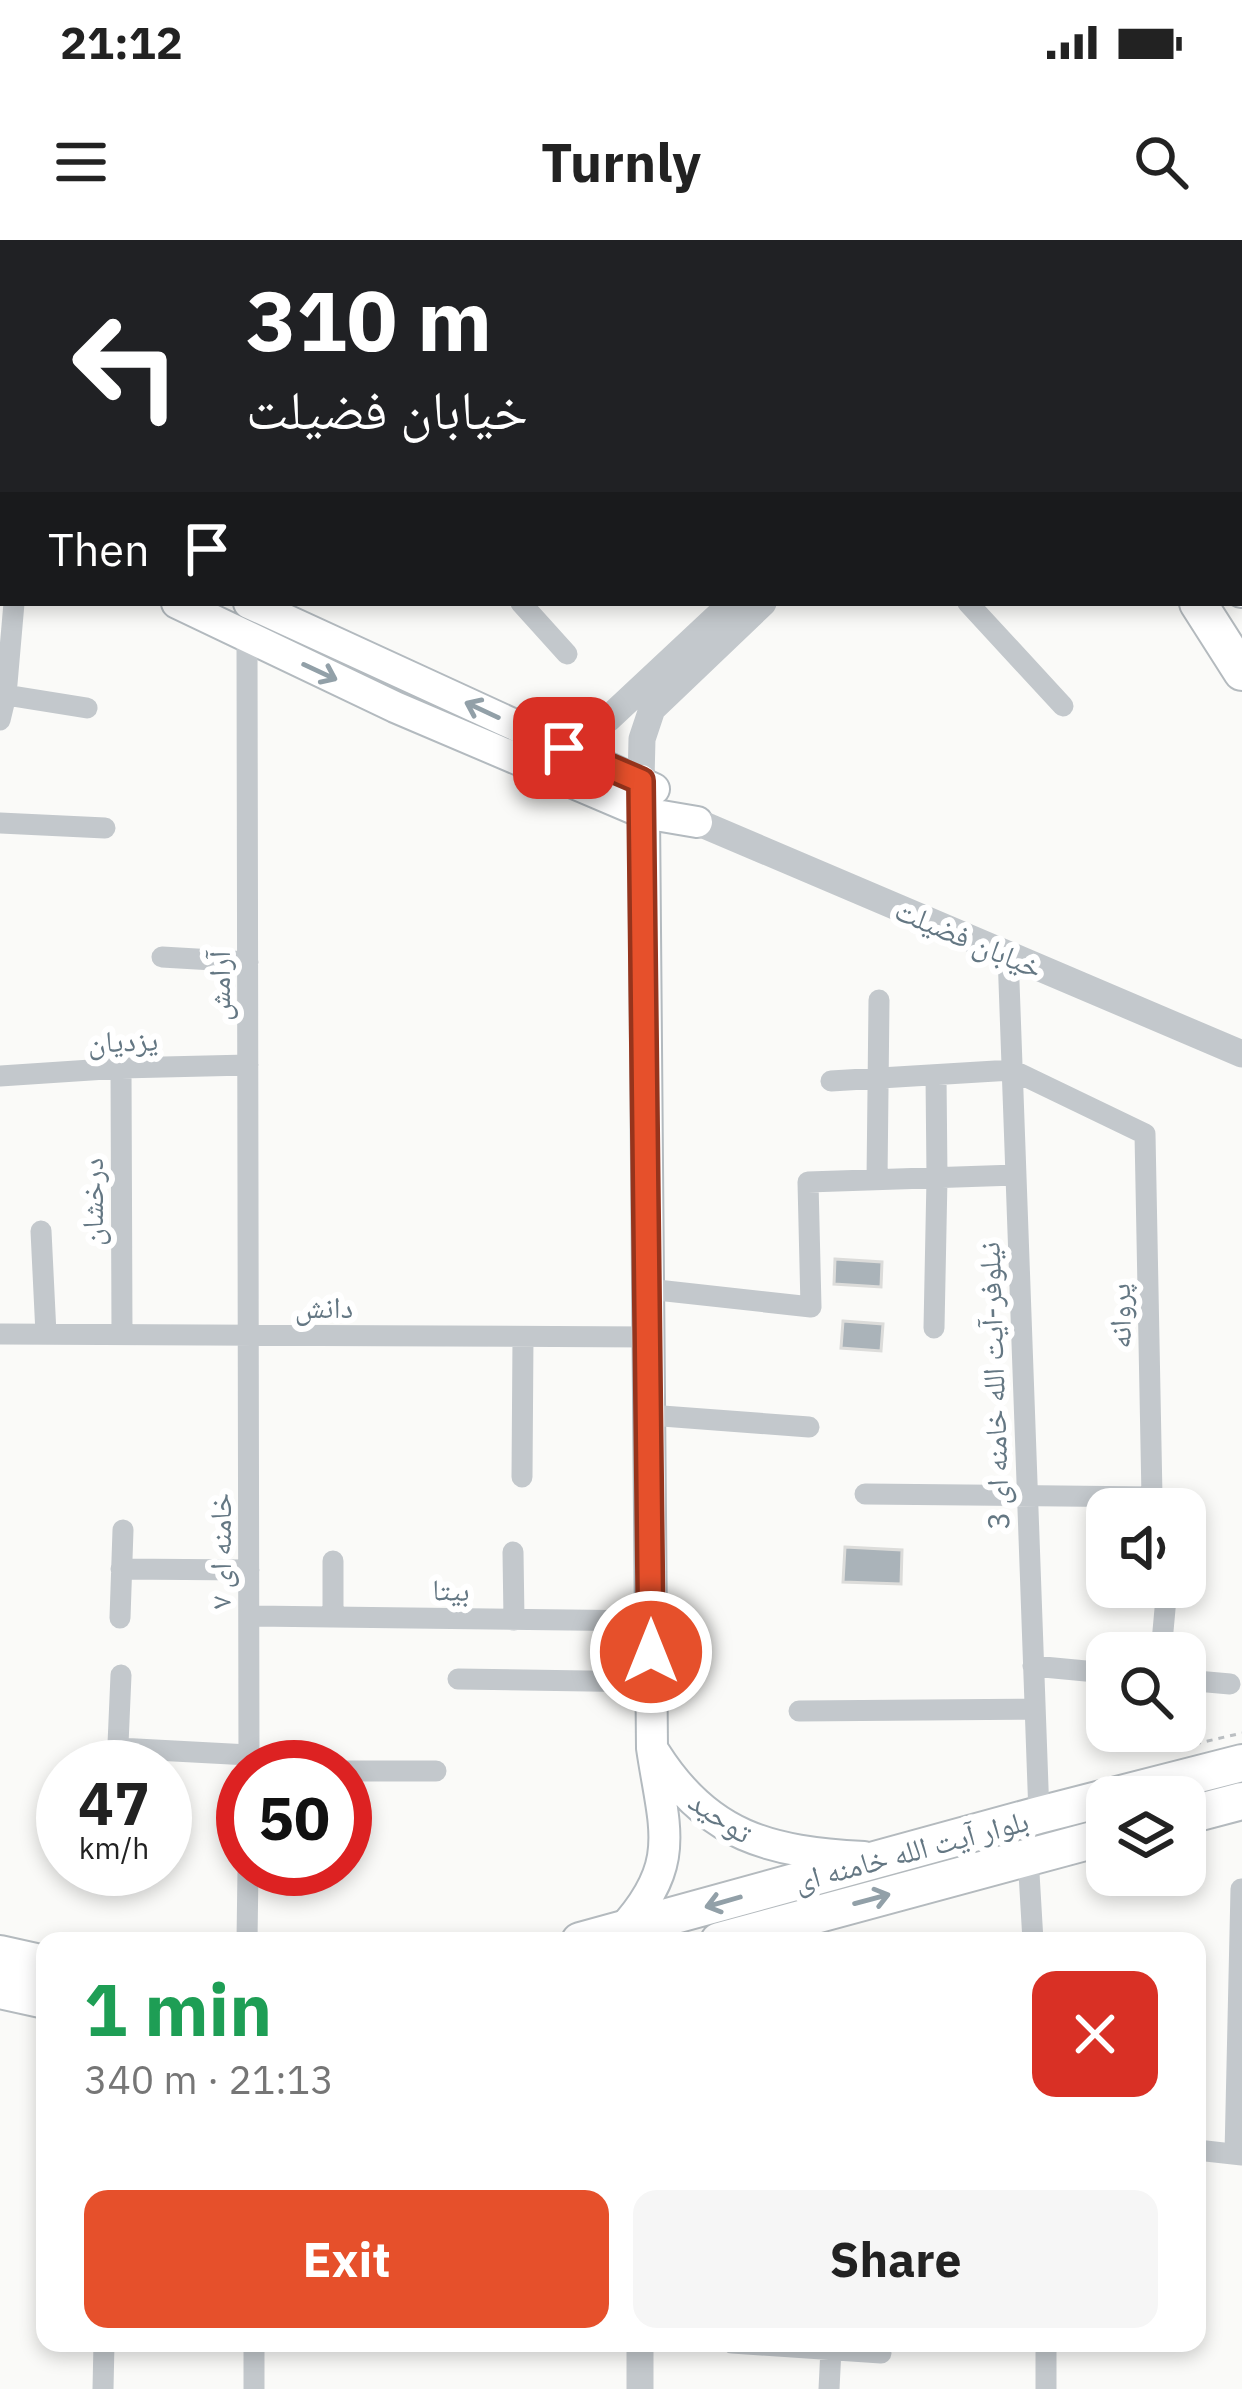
<!DOCTYPE html>
<html lang="en">
<head>
<meta charset="utf-8">
<style>
  :root { --surface:#fff; --page:#f6f6f6; --text:#222; --muted:#767676; --accent:#e6502b }
  body { margin:0; font-family:"IBM Plex Sans","Noto Naskh Arabic",sans-serif; background:var(--page); color:var(--text); height:100vh; display:flex; flex-direction:column; font-size:45px; white-space:nowrap }
  * { box-sizing:border-box; margin:0 }
  p { font-size:39px; color:var(--muted) }
  .icon { flex:none; width:66px; height:66px; fill:none; stroke:currentColor; stroke-width:2; stroke-linecap:round; stroke-linejoin:round }
  .map { position:relative; flex:1; overflow:hidden }
  .drawer { position:absolute; left:36px; top:1692px; width:1170px; height:420px; display:flex; flex-direction:column; background:var(--surface); border-radius:24px; box-shadow:0 6px 18px #0003 }
  .drawer>* { flex:none }
  .guide { position:absolute; left:0px; top:0px; width:1242px; height:366px; box-shadow:0 6px 18px #0003; background:#202124; color:#fff; overflow:hidden }
  .controls { position:absolute; left:1086px; top:1248px; display:grid; gap:24px }
  .controls a { display:grid; place-items:center; width:120px; height:120px; border-radius:24px; background:var(--surface); box-shadow:0 6px 18px #0003; font-size:60px }
  .speed { position:absolute; left:36px; top:1500px; display:flex; gap:24px; font-size:60px; font-weight:700; text-align:center }
  .speed>* { display:grid; place-content:center; width:156px; height:156px; border-radius:50%; background:var(--surface); box-shadow:0 6px 18px #0003; line-height:1 }
  .speed small { font-size:30px; font-weight:400 }
  .speed .limit { border:18px solid #d22; background:#fff; color:#111 }
  .pin { position:absolute; display:grid; place-items:center; width:102px; height:102px; color:#fff; margin:-51px; border-radius:24px; box-shadow:0 6px 18px #0006 }
  .me { position:absolute; width:132px; margin:-66px; rotate:0deg; stroke-linejoin:round; filter:drop-shadow(0 0 9px #0008) }
  .turn { display:flex; align-items:center; gap:42px; height:252px; padding:0 48px; font-size:54px }
  .turn .icon { width:156px; height:156px; stroke-width:2.5 }
  .turn b { display:block; font-size:84px; line-height:102px }
  .then { display:flex; align-items:center; height:114px; padding:0 48px; background:#0003; gap:24px; font-size:45px }
  .round { display:grid; place-items:center; flex:none; width:126px; height:126px; border-radius:24px; background:var(--page) }
  .head { display:flex; align-items:center; justify-content:space-between; height:204px; padding:0 48px }
  h1 { font-size:72px; font-weight:700; line-height:90px; color:#1e9e55 }
  .action { display:flex; gap:24px; margin-top:auto; padding:24px 48px }
  .action a { flex:1; height:138px; border-radius:24px; background:var(--accent); color:#fff; font-size:48px; font-weight:700; line-height:138px; text-align:center }
  .action a+a { background:var(--page); color:var(--text) }
  .status { display:flex; justify-content:space-between; align-items:center; height:84px; padding:0 60px; background:var(--surface); direction:ltr }
  .status svg { height:33px; fill:currentColor }
  header { display:flex; justify-content:space-between; align-items:center; height:156px; padding:0 48px; background:var(--surface); font-size:54px; font-weight:700 }
  .map>svg:first-child { display:block }
</style>
</head>
<body>
<div class="status"><b>21:12</b><svg viewBox="0 0 49 12"><path d="M0 12V9h3v3zM5 12V6h3v6zM10 12V3h3v9zM15 12V0h3v12zM26 1h20v11H26zM47 4h2v5h-2z"/></svg></div>
<header><svg class="icon" aria-label="menu" viewBox="0 0 24 24"><path d="M4 6h16M4 12h16M4 18h16"/></svg>Turnly<svg class="icon" aria-label="search" viewBox="0 0 24 24"><circle cx="10" cy="10" r="6"/><path d="M15 15l6 6"/></svg></header>
<div class="map">
<svg width="1242" height="2149" viewBox="0 0 1242 2149">
  <rect width="100%" height="100%" fill="#fafaf8"/>
  <!-- building -->
  <path fill="#aab3b9" stroke="#dcdcda" stroke-width="3" d="M835,1019l47,3 -1,25 -47,-3z
    M843,1081l40,3 -2,27 -40,-3z
    M845,1307l57,3 -1,34 -58,-2z"/>
  <g fill="none" stroke-linecap="round" stroke-linejoin="round">
    <defs>
      <path id="secondary" d="M0,248l3,1
        M0,279l3,1
        M177,363l218,104 249,106 53,9
        M249,363l405,186
        M655,1513c53,84 115,99 209,104
        M621,1691c62,-67 43,-102 31,-183l-8,-935 -3,-33"/>
      <path id="primary" d="M997,0l1,3
        M1050,0l2,3
        M1239,345l3,4
        M1198,363l44,69
        M1185,1576l57,-15
        M580,1701l459,-126 203,-52
        M719,1701l388,-105
        M0,1714l45,10
        M0,1750l45,10"/>
    </defs>
    <!-- secondary casing -->
    <use href="#secondary" stroke="#b3babf" stroke-width="34"/>
    <!-- primary casing -->
    <use href="#primary" stroke="#b4babe" stroke-width="40"/>
    <!-- path -->
    <path stroke="#bbbfc2" stroke-width="3" stroke-dasharray="6 6" stroke-linecap="butt" d="M43,0l2,3
      M0,12l3,3
      M1195,1504l47,-11"/>
    <!-- minor -->
    <path stroke="#c3c8cc" stroke-width="21" d="M759,0l2,3
      M180,3l3,-3
      M1239,103l3,3
      M0,178l3,-7
      M521,363l46,51
      M968,363l95,103
      M247,397l2,1130
      M6,455l81,13
      M0,480l6,-25 8,-92
      M0,583l105,5
      M1008,714l31,861
      M162,717l86,5
      M121,828l1,267
      M0,836l121,-8 127,-3
      M831,841l181,-11 133,64 7,363 -287,-3
      M877,940l2,-180
      M41,991l5,103
      M648,1049l163,18 -3,-125 208,-7
      M934,1088l3,-150 -1,-103
      M0,1094l648,3
      M649,1175l160,12
      M522,1237l1,-140
      M513,1312l1,68
      M121,1329l128,1
      M249,1376l402,5
      M333,1377v-56
      M120,1378l3,-88
      M1161,1413l6,-66
      M1033,1426l74,7
      M458,1439l193,3
      M1185,1440l45,4
      M799,1471l236,-2
      M118,1508l131,7
      M117,1527l4,-92
      M345,1531h91
      M1028,1616l5,85
      M247,1701l1,-72
      M1197,1910l45,5
      M1235,1914l6,-265
      M254,2103v46
      M732,2103l149,10
      M1046,2103v46
      M103,2149l1,-46
      M829,2149l2,-40"/>
    <!-- tertiary -->
    <path stroke="#c3c8cc" stroke-width="27" d="M1135,3l4,-3
      M564,508l45,-30 123,-115
      M641,540l1,-41 10,-30 111,-106
      M697,582l545,232
      M640,2149v-46"/>
    <!-- secondary -->
    <use href="#secondary" stroke="#fff" stroke-width="30"/>
    <!-- primary -->
    <use href="#primary" stroke="#fff" stroke-width="36"/>
  </g>
  <!-- one-way arrows -->
  <defs><path id="oneway-shaft" d="M-6 0H5M1.5-3L5.5 0L1.5 3" fill="none" stroke-width="1.6" stroke-linecap="round" stroke-linejoin="round" transform="scale(3)"/></defs>
  <g stroke="#92a0a8">
    <use href="#oneway-shaft" transform="translate(320 432) rotate(25)"/>
    <use href="#oneway-shaft" transform="translate(482 470) rotate(-155)"/>
    <use href="#oneway-shaft" transform="translate(872 1659) rotate(-15)"/>
    <use href="#oneway-shaft" transform="translate(723 1662) rotate(164)"/>
  </g>
  <g fill="none" stroke-linecap="round" stroke-linejoin="round">
    <defs>
      <path id="route" d="M564,508l77,33 10,871"/>
    </defs>
    <!-- route casing -->
    <use href="#route" stroke="#96341c" stroke-width="30"/>
    <!-- route -->
    <use href="#route" stroke="#e6502b" stroke-width="21"/>
  </g>
  <g text-anchor="middle" dominant-baseline="central" stroke-width="12" stroke-linejoin="round" paint-order="stroke">
    <!-- street labels -->
    <g font-size="30" fill="#647783" stroke="#fff">
      <text transform="translate(969 698) rotate(23)">خیابان فضیلت</text>
      <text transform="translate(218 746) rotate(-90)">آرامش</text>
      <text transform="translate(123 800) rotate(-2)">یزدیان</text>
      <text transform="translate(91 962) rotate(-90)">درخشان</text>
      <text x="324" y="1066">دانش</text>
      <text transform="translate(1119 1076) rotate(-91)">پروانه</text>
      <text transform="translate(993 1146) rotate(-92)">نیلوفر-آیت الله خامنه ای 3</text>
      <text transform="translate(219 1311) rotate(-90)">خامنه ای ۷</text>
      <text transform="translate(451 1349) rotate(1)">بیتا</text>
      <text transform="translate(721 1576) rotate(34)">توحید</text>
      <text transform="translate(911 1610) rotate(-15)">بلوار آیت الله خامنه ای</text>
    </g>
  </g>
</svg>
<div class="controls">
<a><svg class="icon" aria-label="sound" viewBox="0 0 24 24"><path d="M4 9h4l5-4v14l-5-4H4zM17 9q2 3 0 6"/></svg></a>
<a><svg class="icon" aria-label="search" viewBox="0 0 24 24"><circle cx="10" cy="10" r="6"/><path d="M15 15l6 6"/></svg></a>
<a><svg class="icon" aria-label="layers" viewBox="0 0 24 24"><path d="M12 4l9 5-9 5-9-5zM3 14l9 5 9-5"/></svg></a>
</div>
<div class="speed"><div>47<small>km/h</small></div><div class="limit">50</div></div>
<div class="pin" style="left:564px;top:508px;background:#d93025"><svg class="icon" aria-label="arrive" viewBox="0 0 24 24"><path d="M6 21V4h12l-3 4 3 4H6"/></svg></div>
<svg class="me" style="left:651px;top:1412px" viewBox="-20 -20 40 40"><circle r="17" fill="#e6502b" stroke="#fff" stroke-width="3"/><path d="M0-11L8 9 0 5-8 9z" fill="#fff"/></svg>
<div class="guide">
<div class="turn"><svg class="icon" aria-label="left" viewBox="0 0 24 24"><path d="M17 20v-9H6M10 6l-5 5 5 5"/></svg><div><b>310 m</b>خیابان فضیلت</div></div>
<div class="then">Then<svg class="icon" aria-label="arrive" viewBox="0 0 24 24"><path d="M6 21V4h12l-3 4 3 4H6"/></svg></div>
</div>
<section class="drawer">
<div class="head"><div><h1>1 min</h1><p>340 m · 21:13</p></div><a class="round" style="background:#d93025;color:#fff"><svg class="icon" aria-label="close" viewBox="0 0 24 24"><path d="M6 6l12 12M18 6L6 18"/></svg></a></div>
<div class="action"><a>Exit</a><a>Share</a></div>
</section>
</div>
</body>
</html>
